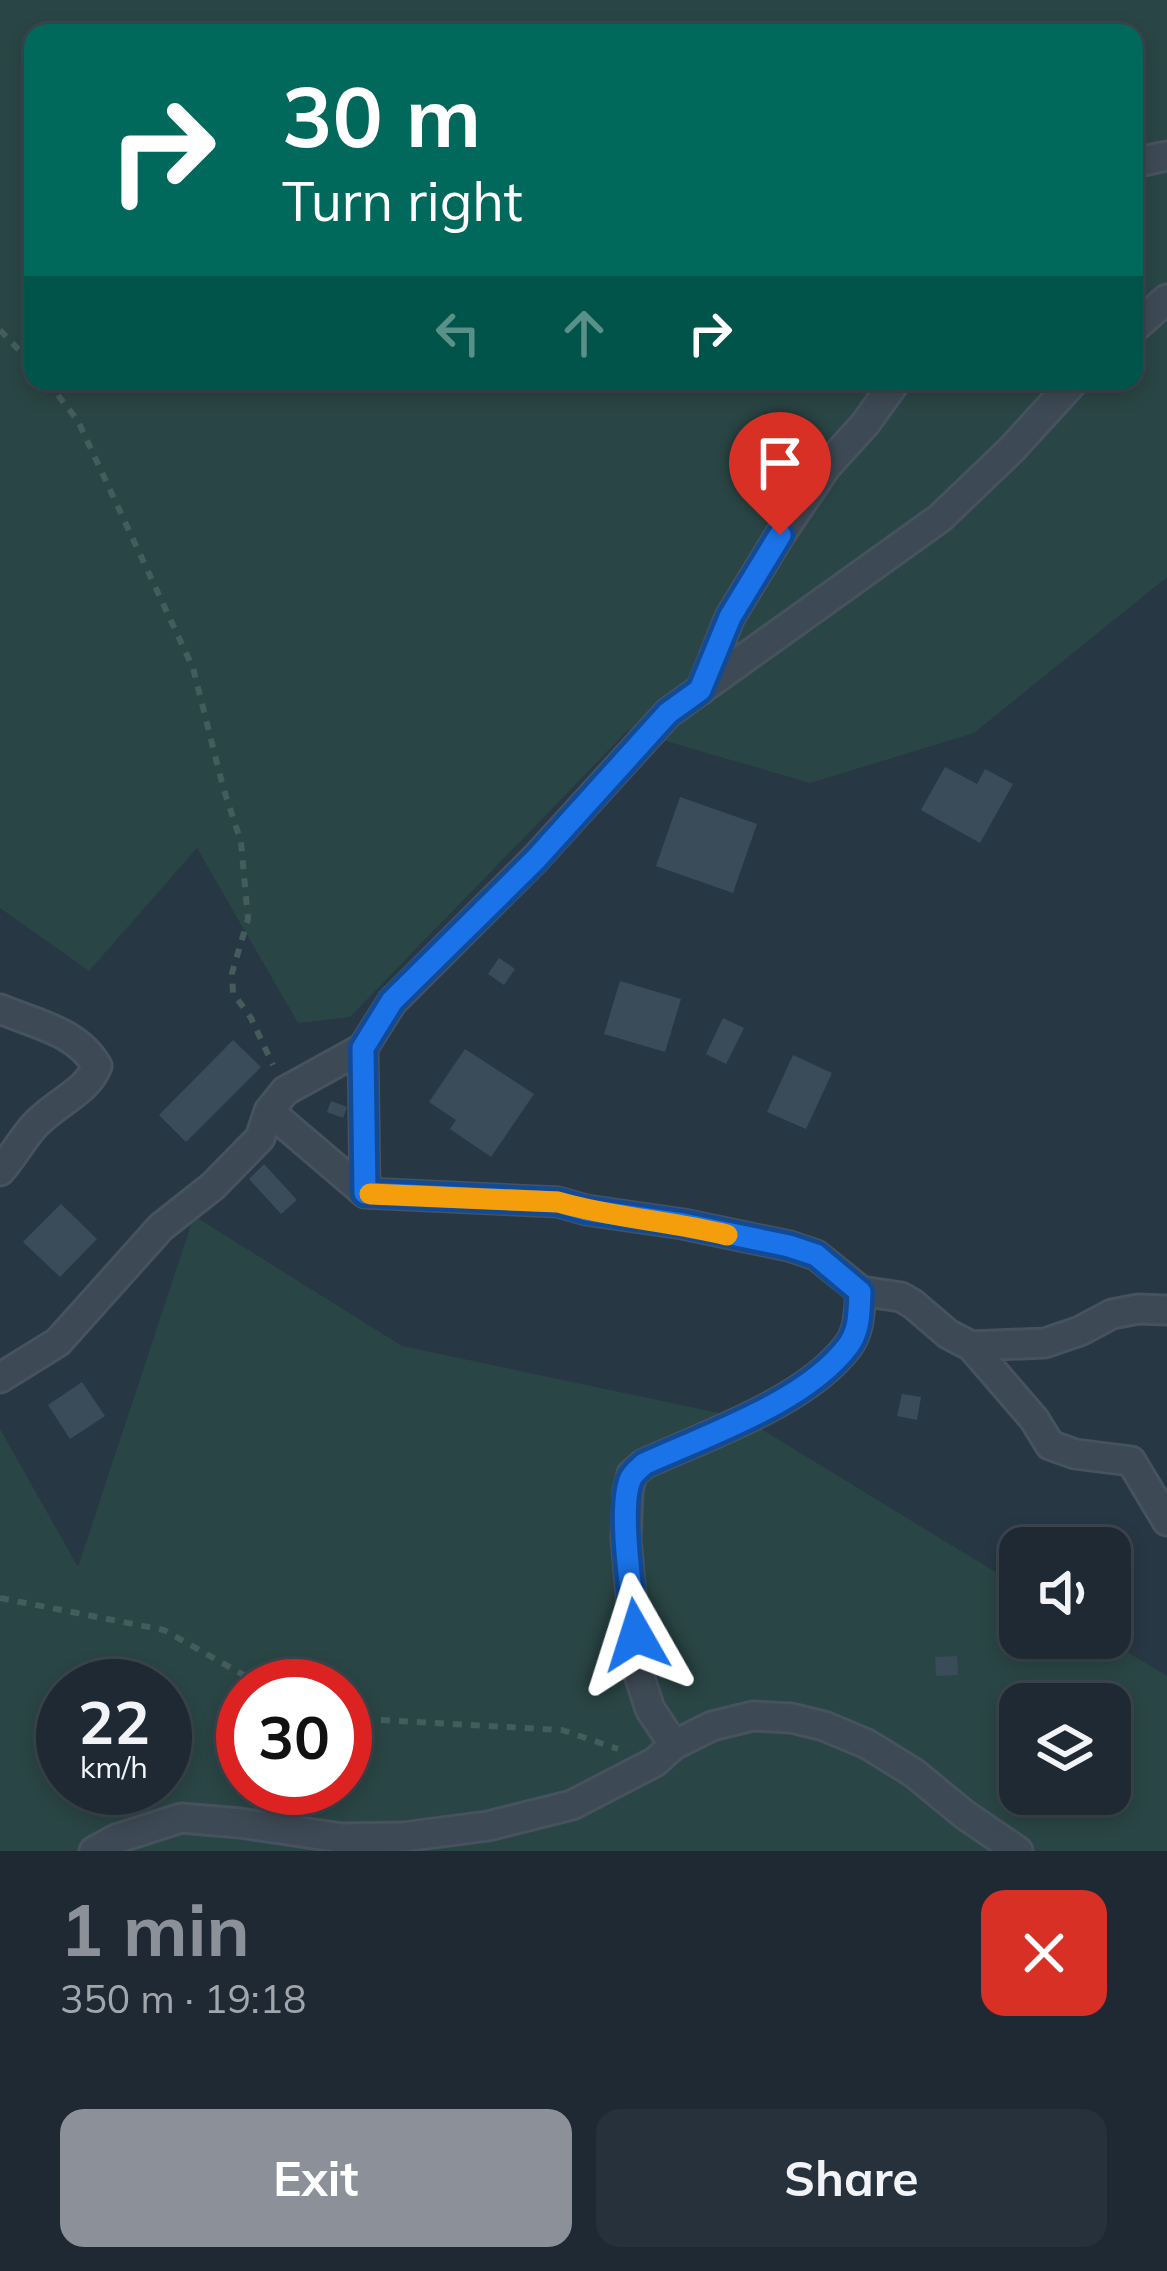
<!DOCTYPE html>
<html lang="en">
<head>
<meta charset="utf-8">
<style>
  :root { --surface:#1e2933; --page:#26313b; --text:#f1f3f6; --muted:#a1a6ac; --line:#3c454e; --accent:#8c9099 }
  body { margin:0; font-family:Mulish,sans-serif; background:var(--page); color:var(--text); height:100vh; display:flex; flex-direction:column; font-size:45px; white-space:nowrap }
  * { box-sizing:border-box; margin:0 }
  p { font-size:39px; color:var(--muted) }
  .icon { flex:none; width:66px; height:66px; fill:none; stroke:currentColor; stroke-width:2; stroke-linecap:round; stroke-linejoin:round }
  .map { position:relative; height:1851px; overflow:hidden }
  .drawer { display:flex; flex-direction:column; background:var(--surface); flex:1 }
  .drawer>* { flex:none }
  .banner { position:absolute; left:24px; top:24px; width:1119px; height:366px; border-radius:24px; box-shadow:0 6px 18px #0003,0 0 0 3px var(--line); background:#00695c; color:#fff; overflow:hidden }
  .tools { position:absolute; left:999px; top:1527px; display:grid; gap:24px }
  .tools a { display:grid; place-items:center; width:132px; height:132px; border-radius:24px; background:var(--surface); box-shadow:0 6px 18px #0003,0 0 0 3px var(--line); font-size:60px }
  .speed { position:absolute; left:36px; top:1659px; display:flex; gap:24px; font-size:60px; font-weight:700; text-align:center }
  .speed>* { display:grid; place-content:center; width:156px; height:156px; border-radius:50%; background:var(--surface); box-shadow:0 6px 18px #0003,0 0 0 3px var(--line); line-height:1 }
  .speed small { font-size:30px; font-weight:400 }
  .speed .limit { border:18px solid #d22; background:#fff; color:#111 }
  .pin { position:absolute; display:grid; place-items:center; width:102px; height:102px; color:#fff; margin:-123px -51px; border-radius:50% 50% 50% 0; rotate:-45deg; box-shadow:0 0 12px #0007 }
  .pin .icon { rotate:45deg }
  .me { position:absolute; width:132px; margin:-66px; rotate:354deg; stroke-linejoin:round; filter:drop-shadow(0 0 9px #0008) }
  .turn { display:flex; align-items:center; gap:42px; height:252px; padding:0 60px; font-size:54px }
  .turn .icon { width:156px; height:156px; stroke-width:2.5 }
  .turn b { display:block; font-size:84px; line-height:102px }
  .lanes { display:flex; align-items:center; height:114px; padding:0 60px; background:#0003; justify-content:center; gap:60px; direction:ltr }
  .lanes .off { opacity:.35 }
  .round { display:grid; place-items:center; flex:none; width:126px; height:126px; border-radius:24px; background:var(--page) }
  .headline { display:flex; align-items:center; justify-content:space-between; height:204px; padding:0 60px }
  h1 { font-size:72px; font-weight:700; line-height:90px; color:var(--accent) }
  .button { display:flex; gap:24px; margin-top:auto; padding:24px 60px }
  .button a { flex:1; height:138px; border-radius:24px; background:var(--accent); color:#fff; font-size:48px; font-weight:700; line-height:138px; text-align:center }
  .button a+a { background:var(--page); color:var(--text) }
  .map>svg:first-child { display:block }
</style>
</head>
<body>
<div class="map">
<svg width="1167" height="1851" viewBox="0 0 1167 1851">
  <rect width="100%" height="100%" fill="#283744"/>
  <!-- green -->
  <path fill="#2a4545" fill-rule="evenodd" d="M0,0h1167v577l-193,156 -164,50 -182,-53 -278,287 -52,6 -101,-175 -108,123 -89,-63zM33,33h1101v348h-1101z
    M194,1216l208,130 341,72 277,169v51h84l63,38v175h-1167v-422l78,138zM63,1686h102v102h-102zM243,1686h102v102h-102zM1020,1704h90v90h-90z"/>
  <!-- building -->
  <path fill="#3a4c5a" d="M945,767l32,17 8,-15 28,15 -33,59 -59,-33z
    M680,797l77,27 -24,69 -77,-27z
    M499,958l16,11 -11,16 -16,-11z
    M620,981l61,18 -16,53 -61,-18z
    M723,1018l21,10 -18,36 -20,-10z
    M233,1040l28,27 -75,75 -27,-27z
    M465,1049l69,45 -43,63 -41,-28 6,-9 -27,-18z
    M793,1055l39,18 -26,56 -39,-17z
    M331,1101l16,6 -4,11 -16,-6z
    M264,1164l33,36 -16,14 -32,-35z
    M61,1204l36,35 -37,38 -37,-35z
    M82,1382l23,34 -35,23 -22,-34z
    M902,1394l19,3 -4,23 -20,-4z
    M957,1656l1,19 -22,1 -1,-19z"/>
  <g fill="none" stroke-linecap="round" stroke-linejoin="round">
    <defs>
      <path id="street" d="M1134,163l33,-7
        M1134,328l33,-29
        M701,690l29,-73 50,-82 46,-68 39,-43 31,-43
        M0,1009c35,15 77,22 97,57 -10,26 -42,37 -62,59 -13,14 -22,32 -35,46
        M363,1048l2,145 193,9 28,8 97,14 106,22 27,9 45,36 40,6 12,7 35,30 23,12 63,73 16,26 25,9 56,7 36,60
        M269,1111l96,82
        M971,1346l74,-3 35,-12 32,-17 26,-5 29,1
        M0,1378l58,-36 103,-115 52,-41 47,-48 9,-27 16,-20 78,-43 29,-46 144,-144 132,-145 272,-195 71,-68 63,-69
        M674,1745l-24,-36 -12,-37 -12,-133 2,-48 4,-17 12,-10c63,-29 162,-62 204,-118 12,-16 11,-35 13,-55
        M94,1851l22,-12 65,-21 59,5 102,15 61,-1 85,-11 84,-21 83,-43 19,-17 38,-19 41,-10 38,2 33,8 43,18 47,29 51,42 53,36"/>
    </defs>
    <!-- street casing -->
    <use href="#street" stroke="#46525d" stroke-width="33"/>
    <!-- path -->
    <path stroke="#445d5c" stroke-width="6" stroke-dasharray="9 9" stroke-linecap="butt" d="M0,330l33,35
      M47,381l31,40 115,247 30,119 18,55 7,77 -16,54 1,20 18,25 22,47
      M0,1598l164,32 99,56
      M345,1718l217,12 56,19"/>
    <!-- street -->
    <use href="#street" stroke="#3d4954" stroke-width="27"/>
  </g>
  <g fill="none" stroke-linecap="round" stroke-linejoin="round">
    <defs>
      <path id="route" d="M636,1635c-3,-34 -19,-129 -5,-157 3,-6 8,-9 13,-14 63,-29 162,-62 204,-118 12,-16 11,-35 12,-54l-44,-37 -27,-9 -106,-22 -97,-14 -28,-8 -193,-9 -2,-145 29,-47 144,-142 132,-146 32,-23 30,-73 50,-82"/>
    </defs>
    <!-- route casing -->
    <use href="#route" stroke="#114b97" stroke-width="30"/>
    <!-- route -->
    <use href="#route" stroke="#1a73e8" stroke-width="21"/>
    <!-- slow -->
    <path stroke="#f59e0b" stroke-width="21" d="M370,1194l188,8c55,16 113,19 169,33"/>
  </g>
</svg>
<div class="tools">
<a><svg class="icon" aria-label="sound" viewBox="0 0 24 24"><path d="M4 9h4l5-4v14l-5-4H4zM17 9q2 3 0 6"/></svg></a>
<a><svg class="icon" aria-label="layers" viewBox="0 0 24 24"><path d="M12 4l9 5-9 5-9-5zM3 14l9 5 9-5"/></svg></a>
</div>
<div class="speed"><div>22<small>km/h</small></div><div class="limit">30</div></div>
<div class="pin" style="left:780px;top:535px;background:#d93025"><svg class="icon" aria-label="arrive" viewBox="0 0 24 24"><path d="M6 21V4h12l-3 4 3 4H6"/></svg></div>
<svg class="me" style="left:636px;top:1635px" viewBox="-20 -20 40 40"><path d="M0-17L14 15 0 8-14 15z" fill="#1a73e8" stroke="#fff" stroke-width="4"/></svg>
<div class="banner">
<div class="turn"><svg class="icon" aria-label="right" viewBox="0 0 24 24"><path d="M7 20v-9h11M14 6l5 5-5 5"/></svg><div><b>30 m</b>Turn right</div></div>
<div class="lanes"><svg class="icon off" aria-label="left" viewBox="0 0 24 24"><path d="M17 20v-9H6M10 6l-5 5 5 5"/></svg><svg class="icon off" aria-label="ahead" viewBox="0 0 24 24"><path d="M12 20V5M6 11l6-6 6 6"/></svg><svg class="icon" aria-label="right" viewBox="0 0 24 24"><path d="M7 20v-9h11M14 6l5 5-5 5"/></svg></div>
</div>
</div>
<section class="drawer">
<div class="headline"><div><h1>1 min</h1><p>350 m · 19:18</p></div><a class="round" style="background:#d93025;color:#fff"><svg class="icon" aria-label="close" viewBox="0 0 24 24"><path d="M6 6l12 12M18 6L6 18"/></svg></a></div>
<div class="button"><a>Exit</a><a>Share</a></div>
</section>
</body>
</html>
